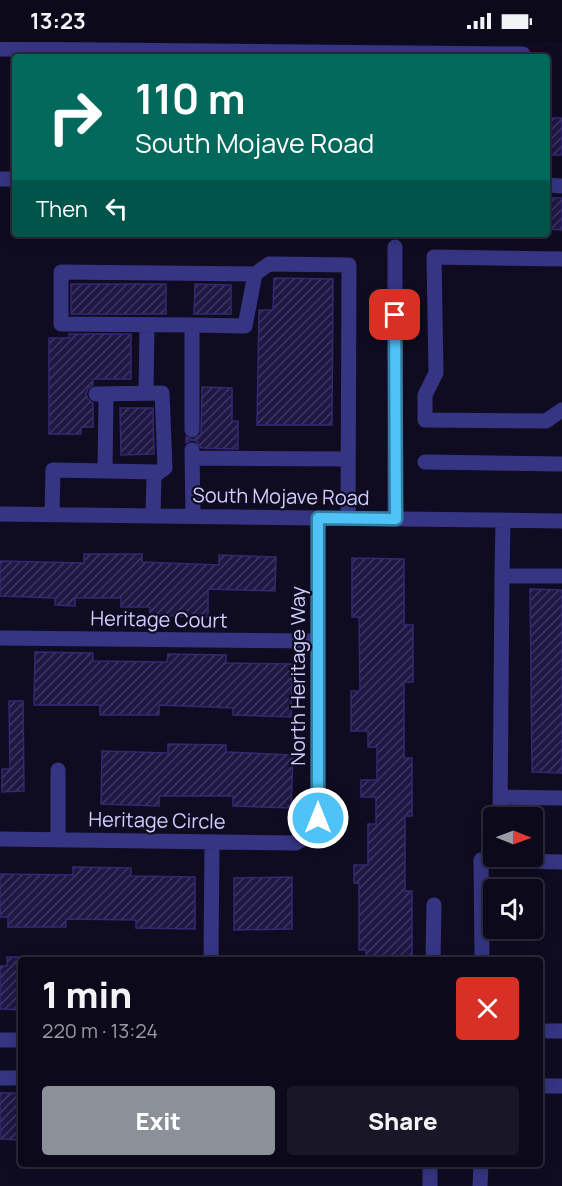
<!DOCTYPE html>
<html lang="en">
<head>
<meta charset="utf-8">
<style>
  :root { --surface:#0b091a; --page:#191727; --text:#f1f3f6; --muted:#9a9aa2; --line:#2b2a39; --accent:#8c9099 }
  body { margin:0; font-family:Manrope,sans-serif; background:var(--page); color:var(--text); height:100vh; display:flex; flex-direction:column; font-size:22px; white-space:nowrap }
  * { box-sizing:border-box; margin:0 }
  p { font-size:20px; color:var(--muted) }
  .icon { flex:none; width:33px; height:33px; fill:none; stroke:currentColor; stroke-width:2; stroke-linecap:round; stroke-linejoin:round }
  .map { position:relative; flex:1; overflow:hidden }
  .side { position:absolute; left:18px; top:915px; width:525px; height:210px; display:flex; flex-direction:column; background:var(--surface); border-radius:6px; box-shadow:0 3px 15px #0003,0 0 0 2px var(--line) }
  .side>* { flex:none }
  .hud { position:absolute; left:12px; top:12px; width:538px; height:183px; border-radius:6px; box-shadow:0 3px 15px #0003,0 0 0 2px var(--line); background:#00695c; color:#fff; overflow:hidden }
  .needle { width:39px; rotate:91deg }
  .buttons { position:absolute; left:483px; top:765px; display:grid; gap:12px }
  .buttons a { display:grid; place-items:center; width:60px; height:60px; border-radius:6px; background:var(--surface); box-shadow:0 3px 15px #0003,0 0 0 2px var(--line); font-size:30px }
  .pin { position:absolute; display:grid; place-items:center; width:51px; height:51px; color:#fff; margin:-26px; border-radius:12px; box-shadow:0 3px 9px #0006 }
  .me { position:absolute; width:66px; margin:-33px; rotate:0deg; stroke-linejoin:round; filter:drop-shadow(0 0 4px #0008) }
  .turn { display:flex; align-items:center; gap:21px; height:126px; padding:0 24px; font-size:27px }
  .turn .icon { width:78px; height:78px; stroke-width:2.5 }
  .turn b { display:block; font-size:42px; line-height:51px }
  .then { display:flex; align-items:center; height:57px; padding:0 24px; background:#0003; gap:12px; font-size:22px }
  .round { display:grid; place-items:center; flex:none; width:63px; height:63px; border-radius:6px; background:var(--page) }
  .head { display:flex; align-items:center; justify-content:space-between; height:102px; padding:0 24px }
  h1 { font-size:36px; font-weight:800; line-height:45px }
  .cta { display:flex; gap:12px; margin-top:auto; padding:12px 24px }
  .cta a { flex:1; height:69px; border-radius:6px; background:var(--accent); color:#fff; font-size:24px; font-weight:800; line-height:69px; text-align:center }
  .cta a+a { background:var(--page); color:var(--text) }
  .status { display:flex; justify-content:space-between; align-items:center; height:42px; padding:0 30px; background:var(--surface); direction:ltr }
  .status svg { height:16px; fill:currentColor }
  .map>svg:first-child { display:block }
</style>
</head>
<body>
<div class="status"><b>13:23</b><svg viewBox="0 0 49 12"><path d="M0 12V9h3v3zM5 12V6h3v6zM10 12V3h3v9zM15 12V0h3v12zM26 1h20v11H26zM47 4h2v5h-2z"/></svg></div>
<div class="map">
<svg width="562" height="1144" viewBox="0 0 562 1144">
  <defs>
    <pattern id="building-hatch" width="6" height="6" patternUnits="userSpaceOnUse" patternTransform="scale(1.5)"><rect width="6" height="6" fill="#1f1744"/><path d="M-1 1l2-2M0 6l6-6M5 7l2-2" fill="none" stroke="#3e3860"/></pattern>
  </defs>
  <rect width="100%" height="100%" fill="#0f0c22"/>
  <!-- building -->
  <path fill="url(#building-hatch)" stroke="#342871" stroke-width="1.5" d="M548,76h14v37h-14z
    M548,156h14v32l-14,-1z
    M274,236l59,1 -1,146h-75l2,-115h14z
    M71,242h95v30h-95z
    M195,242l36,1v29h-37z
    M69,292h62v45h-38v6l-5,4 -2,5 2,5 5,4v24h-12v7h-32v-96h20z
    M202,345l30,1v33h6v28l-37,-1 -5,-7 -5,-1 -5,3v-6l7,3 8,-6z
    M120,366h33l1,46 -33,1z
    M84,512h58v8l77,3v-10l57,2 -1,34 -67,-2v28l-58,-2v-8h-29v-9h-46v8l-20,-1v-7l-55,-2v-35l84,2z
    M352,516l52,1v66h9v57h-9v76h8v58h-7v75h7v69h-46v-10h-7v-67h-5v-18h14v-41h8v-27h-15v-17h16v-33h-9v-16h-17v-40h9l-1,-74h-7z
    M530,547l32,1v183l-30,-1z
    M35,610l58,1v8l74,1 1,-8 58,1v8l66,1 -1,53 -58,-2v-7l-74,-3v10h-59v-10h-66z
    M9,659h14l1,90 -22,1v-23h8z
    M168,702l58,1v7l67,3 -2,53 -58,-2v-10h-74v10l-58,-2 1,-53 66,2z
    M73,825l58,1v8l64,1v52l-59,-1v-8l-70,-1v8h-58v-10h-8v-43l73,1z
    M292,835v52l-58,1v-52z
    M7,915h14v53l-21,-1v-43h7z
    M0,1051h21v47l-21,-1z"/>
  <g fill="none" stroke-linecap="round" stroke-linejoin="round">
    <!-- minor -->
    <path stroke="#353583" stroke-width="15" d="M0,7l523,5v3
      M0,137h15
      M548,143l14,1
      M395,205v272
      M562,217l-128,-2 2,116 -11,22v25l121,1 16,-11
      M192,283l-131,-1v-52l194,2
      M146,351l1,-68
      M96,352l66,-1 3,75 -11,8 -1,40
      M192,388v-105l53,1 10,-52 14,-10 80,1 -1,253
      M192,408l1,66
      M192,416l156,1
      M425,420l137,2
      M105,429l1,-77
      M0,472l562,7
      M52,473l1,-45 106,2
      M502,534l1,-56
      M0,596l318,3
      M58,728v70
      M500,755l62,1
      M500,776l2,-242h60
      M0,797l296,4 15,-9 7,-16v-300
      M211,918l1,-118
      M433,918l1,-55
      M482,918l-1,-100 81,2
      M540,989h22
      M0,998h21
      M0,1036h21
      M540,1044h22
      M430,1144v-22
      M480,1144l1,-22"/>
  </g>
  <g fill="none" stroke-linecap="round" stroke-linejoin="round">
    <defs>
      <path id="route" d="M318,776v-300l78,1 -1,-204"/>
    </defs>
    <!-- route casing -->
    <use href="#route" stroke="#337fa1" stroke-width="15"/>
    <!-- route -->
    <use href="#route" stroke="#4fc3f7" stroke-width="10"/>
  </g>
  <g text-anchor="middle" dominant-baseline="central" stroke-width="4.5" stroke-linejoin="round" paint-order="stroke">
    <!-- street labels -->
    <g font-size="20" fill="#d1cdff" stroke="#0f0c22">
      <text transform="translate(281 454) rotate(1)">South Mojave Road</text>
      <text transform="translate(159 577) rotate(1)">Heritage Court</text>
      <text transform="translate(297 634) rotate(-90)">North Heritage Way</text>
      <text transform="translate(157 778) rotate(1)">Heritage Circle</text>
    </g>
  </g>
</svg>
<div class="buttons">
<a><svg class="needle" viewBox="-14 -14 28 28"><path d="M0-13l5 13h-10z" fill="#e53935"/><path d="M0 13l5-13h-10z" fill="#9a9aa2"/></svg></a>
<a><svg class="icon" aria-label="sound" viewBox="0 0 24 24"><path d="M4 9h4l5-4v14l-5-4H4zM17 9q2 3 0 6"/></svg></a>
</div>
<div class="pin" style="left:395px;top:273px;background:#d93025"><svg class="icon" aria-label="arrive" viewBox="0 0 24 24"><path d="M6 21V4h12l-3 4 3 4H6"/></svg></div>
<svg class="me" style="left:318px;top:776px" viewBox="-20 -20 40 40"><circle r="17" fill="#4fc3f7" stroke="#fff" stroke-width="3"/><path d="M0-11L8 9 0 5-8 9z" fill="#fff"/></svg>
<div class="hud">
<div class="turn"><svg class="icon" aria-label="right" viewBox="0 0 24 24"><path d="M7 20v-9h11M14 6l5 5-5 5"/></svg><div><b>110 m</b>South Mojave Road</div></div>
<div class="then">Then<svg class="icon" aria-label="left" viewBox="0 0 24 24"><path d="M17 20v-9H6M10 6l-5 5 5 5"/></svg></div>
</div>
<section class="side">
<div class="head"><div><h1>1 min</h1><p>220 m · 13:24</p></div><a class="round" style="background:#d93025;color:#fff"><svg class="icon" aria-label="close" viewBox="0 0 24 24"><path d="M6 6l12 12M18 6L6 18"/></svg></a></div>
<div class="cta"><a>Exit</a><a>Share</a></div>
</section>
</div>
</body>
</html>
